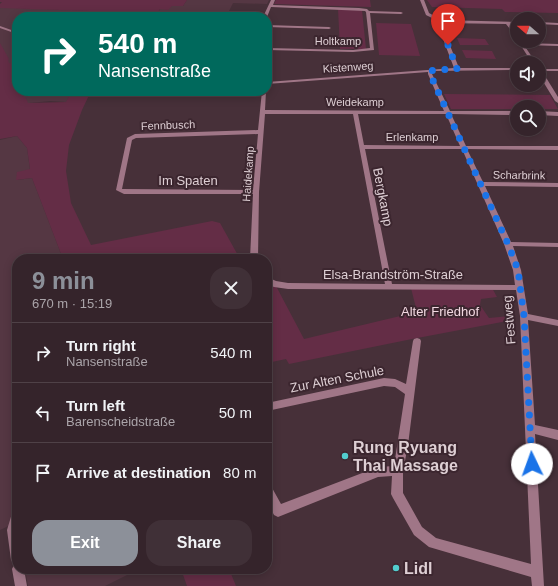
<!DOCTYPE html>
<html lang="en">
<head>
<meta charset="utf-8">
<style>
  :root { --surface:#35242b; --page:#403037; --text:#f1f3f6; --muted:#aaa4a9; --line:#4f4147; --accent:#8c9099 }
  body { margin:0; font-family:Helvetica,sans-serif; background:var(--page); color:var(--text); height:100vh; display:flex; flex-direction:column; font-size:15px; white-space:nowrap }
  * { box-sizing:border-box; margin:0 }
  p { font-size:13px; color:var(--muted) }
  .icon { flex:none; width:22px; height:22px; fill:none; stroke:currentColor; stroke-width:2; stroke-linecap:round; stroke-linejoin:round }
  .map { position:relative; flex:1; overflow:hidden }
  .side { position:absolute; left:12px; top:254px; width:260px; height:320px; display:flex; flex-direction:column; background:var(--surface); border-radius:16px; box-shadow:0 2px 10px #0003,0 0 0 1px var(--line) }
  .side>* { flex:none }
  .hud { position:absolute; left:12px; top:12px; width:260px; height:84px; border-radius:16px; box-shadow:0 2px 10px #0003,0 0 0 1px var(--line); background:#00695c; color:#fff; overflow:hidden }
  .needle { width:26px; rotate:290deg }
  .controls { position:absolute; left:510px; top:12px; display:grid; gap:8px }
  .controls a { display:grid; place-items:center; width:36px; height:36px; border-radius:50%; background:var(--surface); box-shadow:0 2px 10px #0003,0 0 0 1px var(--line); font-size:20px }
  .pin { position:absolute; display:grid; place-items:center; width:34px; height:34px; color:#fff; margin:-41px -17px; border-radius:50% 50% 50% 0; rotate:-45deg; box-shadow:0 0 4px #0007 }
  .pin .icon { rotate:45deg }
  .me { position:absolute; width:44px; margin:-22px; rotate:357deg; stroke-linejoin:round; filter:drop-shadow(0 0 3px #0008) }
  .turn { display:flex; align-items:center; gap:14px; height:84px; padding:0 20px; font-size:18px }
  .turn .icon { width:52px; height:52px; stroke-width:2.5 }
  .turn b { display:block; font-size:28px; line-height:34px }
  .round { display:grid; place-items:center; flex:none; width:42px; height:42px; border-radius:16px; background:var(--page) }
  .headline { display:flex; align-items:center; justify-content:space-between; height:68px; padding:0 20px }
  h1 { font-size:24px; font-weight:600; line-height:30px; color:var(--accent) }
  .action { display:flex; gap:8px; margin-top:auto; padding:8px 20px }
  .action a { flex:1; height:46px; border-radius:16px; background:var(--accent); color:#fff; font-size:16px; font-weight:600; line-height:46px; text-align:center }
  .action a+a { background:var(--page); color:var(--text) }
  ul { padding:0; list-style:none }
  li { display:flex; align-items:center; gap:12px; height:60px; padding:0 20px; border-top:1px solid var(--line) }
  li div { flex:1 }
  li b { display:block; font-size:15px }
  li em { font-style:normal }
  .map>svg:first-child { display:block }
</style>
</head>
<body>
<div class="map">
<svg width="558" height="586" viewBox="0 0 558 586">
  <rect width="100%" height="100%" fill="#473039"/>
  <!-- built -->
  <path fill="#553743" d="M187,0h82l-2,4 -34,-1 -7,14h-71l5,-8 12,-3h11z
    M0,8h21l128,5 -2,4h-130v74h55l-5,11 -17,-1 -50,5z
    M17,136l10,12 3,22 -13,10 15,-2 31,81h-46v272l-2,-8 -15,7v-390z
    M25,569h114l-34,17h-77z"/>
  <!-- green -->
  <path fill="#642d46" d="M0,0h187l-4,6h-11l-4,4 -8,-1 -5,8h-8l2,-4 -149,-5v-4l2,-2h-2z
    M276,0h94l1,7 -97,-3z
    M427,0h131v13l-53,-1 -3,-3 -70,-2z
    M338,9l24,1 4,39h-26z
    M376,23l35,1 9,32 -41,-1z
    M457,38l28,1 4,6h-29z
    M0,43l9,16 -1,1 1,3 8,1v27h6l5,12 38,-1 6,-11h19l-9,19 -13,35 -3,26 5,32 20,42 121,-24 8,2 20,36h-177l-31,-81 -16,2 1,-8 13,-3 -3,-21 -10,-12 -17,3z
    M462,50l30,1 4,8 -30,-1z
    M444,94l106,1 8,14h-19v-2h-22v2h-66z
    M267,281l9,5 28,53 113,-27 -6,-24h81l5,9 -16,2 -1,6 9,13 22,-2 2,4 -101,19 -123,25 -3,-5 -19,4z
    M181,569h48l7,17h-49z"/>
  <g fill="none" stroke-linecap="round" stroke-linejoin="round">
    <!-- street -->
    <path fill="#a07687" fill-rule="evenodd" d="M271,0h4l-2,5 86,3 8,1 2,2 32,1 2,1 -2,1 -31,-1 4,37 -21,2 -86,-2v-2l86,2 17,-2 -4,-36 -1,-1 -94,-4 -4,10h-4z
      M420,0h4l5,13 13,7 75,2v2h-7l7,10v4l-11,-14 -65,-1 18,45h58v2l-84,1 -1,3 18,37h67v4l-66,-1 15,32h92v4l-91,-1 16,33 75,1v4l-73,-1 26,56 47,1v4l-45,-1 8,24 7,44 30,6v6l-30,-6 7,105 23,5v10l-23,-6 9,152h-12l-1,-9 -102,-30 -15,-12 -21,-37 -2,-4 1,-18 -14,1 -100,40 -4,-2 -7,-14v-16l4,1 10,18 97,-37 16,-1 11,-72 -10,-7 -11,-1 -117,25v-8l117,-25 11,1 11,5 7,-43 1,-2 3,-1 3,1 1,2 -13,104 -5,26v22l19,34 14,11 95,26 -11,-248 -4,-26 -228,-1 -14,-2 -7,-3v-7l9,4 12,2 97,1 -32,-170h-88l-6,78 -1,67h-8l3,-65h-129l-8,-4 11,-52 8,-4 123,-4 4,-39h4l-1,19 179,1 -16,-37v-2l-161,12v-2l187,-14 -17,-45 1,-2 -12,-6zM358,114h88l14,32 -96,-1zM258,134l-5,56 -131,-1 10,-49 4,-2zM365,149h97l42,95 9,26 2,15 -123,-1z
      M539,22l19,1v2l-19,-1z
      M267,25l62,2 2,1 -2,1 -62,-2z
      M0,26l17,6v2l-17,-6z
      M518,41h4l1,2 35,1v2l-34,-1 12,18h-4z
      M539,69h19v2h-16l16,26v6l-3,-2 -16,-26z
      M119,91h45l-2,1 -45,2 -1,-1z
      M539,111l19,1v4l-19,-1z
      M17,508v61h7l3,17h-12l-3,-17 2,-4 -3,-5 -4,-30 6,-20z"/>
  </g>
  <g fill="none" stroke-linecap="round" stroke-linejoin="round">
    <!-- route -->
    <path stroke="#1a73e8" stroke-width="7" stroke-dasharray="0 12.6" d="M448,45l9,24 -24,1 -3,2v2l78,170 10,26 6,46 8,148"/>
  </g>
  <!-- markers -->
  <g fill="#52cdce" stroke="#3c262f" stroke-width="1.5">
    <circle cx="345" cy="456" r="4"/>
    <circle cx="396" cy="568" r="4"/>
  </g>
  <g text-anchor="middle" dominant-baseline="central" stroke-width="4" stroke-linejoin="round" paint-order="stroke">
    <!-- far-street labels -->
    <g font-size="11" fill="#decfd4" stroke="#3c262f">
      <text x="338" y="41">Holtkamp</text>
      <text transform="translate(348 67) rotate(-4)">Kistenweg</text>
      <text x="355" y="102">Weidekamp</text>
      <text transform="translate(168 125) rotate(-2)">Fennbusch</text>
      <text x="412" y="137">Erlenkamp</text>
      <text transform="translate(248 174) rotate(-86)">Haidekamp</text>
      <text transform="translate(519 175) rotate(1)">Scharbrink</text>
    </g>
    <!-- street labels -->
    <g font-size="13" fill="#decfd4" stroke="#3c262f">
      <text x="188" y="180">Im Spaten</text>
      <text transform="translate(383 197) rotate(79)">Bergkamp</text>
      <text x="393" y="274">Elsa-Brandström-Straße</text>
      <text transform="translate(509 320) rotate(-95)">Festweg</text>
      <text transform="translate(337 379) rotate(-11)">Zur Alten Schule</text>
    </g>
    <!-- park labels -->
    <g font-size="13" fill="#f2d8e1" stroke="#3c262f">
      <text x="440" y="311">Alter Friedhof</text>
    </g>
    <!-- near-poi labels -->
    <g font-size="16" font-weight="bold" fill="#decfd4" stroke="#3c262f" text-anchor="start">
      <text x="353" y="447">Rung Ryuang<tspan x="353" dy="18">Thai Massage</tspan></text>
      <text x="404" y="568">Lidl</text>
    </g>
  </g>
</svg>
<div class="controls">
<a><svg class="needle" viewBox="-14 -14 28 28"><path d="M0-13l5 13h-10z" fill="#e53935"/><path d="M0 13l5-13h-10z" fill="#aaa4a9"/></svg></a>
<a><svg class="icon" aria-label="sound" viewBox="0 0 24 24"><path d="M4 9h4l5-4v14l-5-4H4zM17 9q2 3 0 6"/></svg></a>
<a><svg class="icon" aria-label="search" viewBox="0 0 24 24"><circle cx="10" cy="10" r="6"/><path d="M15 15l6 6"/></svg></a>
</div>
<div class="pin" style="left:448px;top:45px;background:#d93025"><svg class="icon" aria-label="arrive" viewBox="0 0 24 24"><path d="M6 21V4h12l-3 4 3 4H6"/></svg></div>
<svg class="me" style="left:532px;top:464px" viewBox="-20 -20 40 40"><circle r="19" fill="#fff"/><path d="M0-13L10 11 0 6-10 11z" fill="#1a73e8"/></svg>
<div class="hud">
<div class="turn"><svg class="icon" aria-label="right" viewBox="0 0 24 24"><path d="M7 20v-9h11M14 6l5 5-5 5"/></svg><div><b>540 m</b>Nansenstraße</div></div>
</div>
<section class="side">
<div class="headline"><div><h1>9 min</h1><p>670 m · 15:19</p></div><a class="round"><svg class="icon" aria-label="close" viewBox="0 0 24 24"><path d="M6 6l12 12M18 6L6 18"/></svg></a></div>
<ul>
<li><svg class="icon" aria-label="right" viewBox="0 0 24 24"><path d="M7 20v-9h11M14 6l5 5-5 5"/></svg><div><b>Turn right</b><p>Nansenstraße</p></div><em>540 m</em></li>
<li><svg class="icon" aria-label="left" viewBox="0 0 24 24"><path d="M17 20v-9H6M10 6l-5 5 5 5"/></svg><div><b>Turn left</b><p>Barenscheidstraße</p></div><em>50 m</em></li>
<li><svg class="icon" aria-label="arrive" viewBox="0 0 24 24"><path d="M6 21V4h12l-3 4 3 4H6"/></svg><div><b>Arrive at destination</b></div><em>80 m</em></li>
</ul>
<div class="action"><a>Exit</a><a>Share</a></div>
</section>
</div>
</body>
</html>
